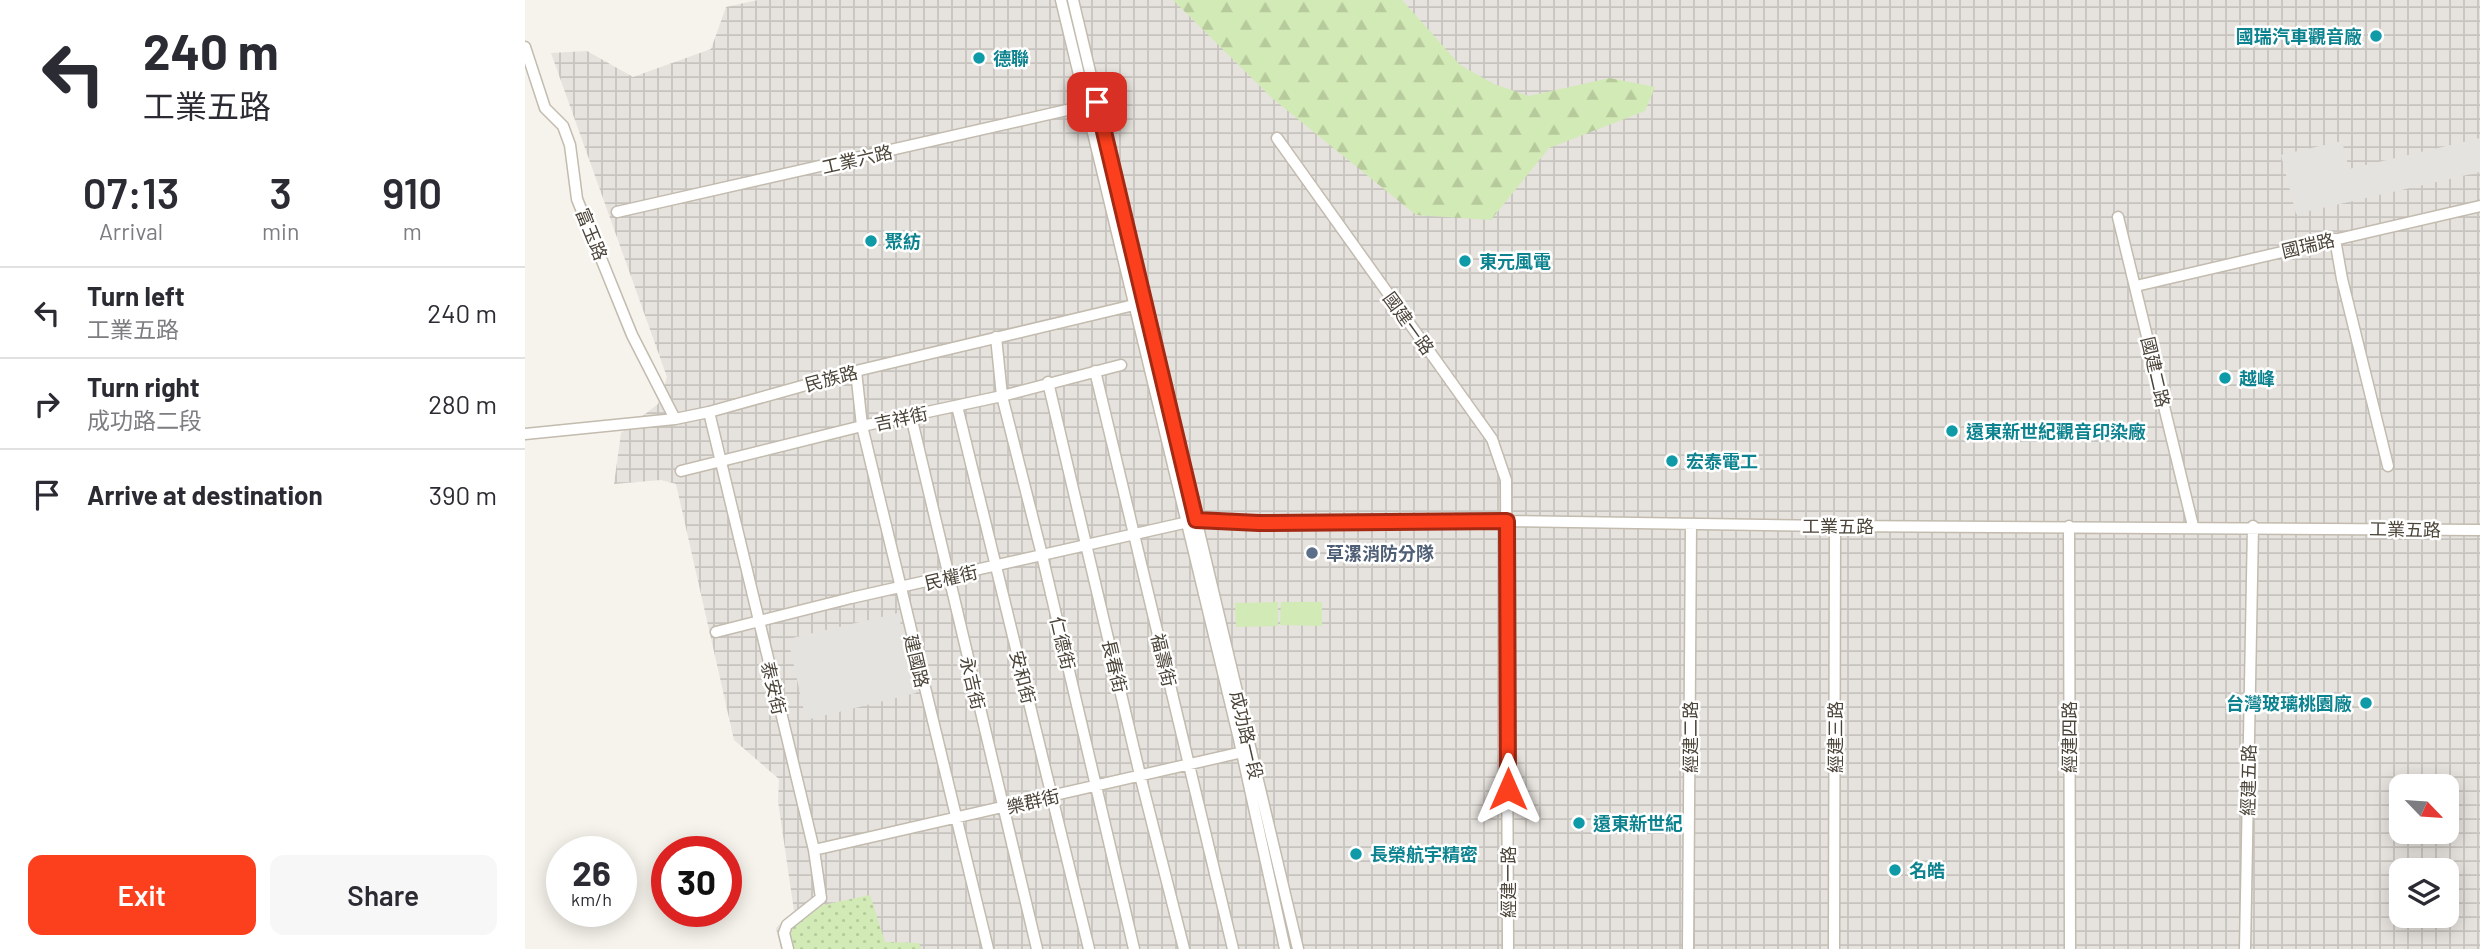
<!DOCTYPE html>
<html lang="en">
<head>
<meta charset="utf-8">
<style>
  :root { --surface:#fff; --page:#f7f7f7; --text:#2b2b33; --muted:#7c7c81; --line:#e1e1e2; --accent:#fc3f1d }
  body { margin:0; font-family:Barlow,"Noto Sans TC",sans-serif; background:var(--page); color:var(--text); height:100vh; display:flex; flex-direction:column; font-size:26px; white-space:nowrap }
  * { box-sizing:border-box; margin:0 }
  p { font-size:23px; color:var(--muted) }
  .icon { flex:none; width:38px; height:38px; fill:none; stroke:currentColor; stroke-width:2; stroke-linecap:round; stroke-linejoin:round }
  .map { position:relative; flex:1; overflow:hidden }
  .side { display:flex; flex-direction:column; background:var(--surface); width:525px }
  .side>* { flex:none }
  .guide { background:#fff; color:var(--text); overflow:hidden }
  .needle { width:46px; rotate:115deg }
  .fabs { position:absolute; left:1864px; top:774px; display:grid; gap:14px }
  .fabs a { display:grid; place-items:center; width:70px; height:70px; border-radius:14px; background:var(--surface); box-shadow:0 4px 18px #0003; font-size:35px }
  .speed { position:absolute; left:21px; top:836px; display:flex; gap:14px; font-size:35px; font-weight:700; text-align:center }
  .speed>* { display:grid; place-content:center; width:91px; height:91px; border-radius:50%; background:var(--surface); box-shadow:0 4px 18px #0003; line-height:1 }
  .speed small { font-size:18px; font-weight:400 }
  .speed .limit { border:10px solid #d22; background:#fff; color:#111 }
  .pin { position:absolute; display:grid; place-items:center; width:60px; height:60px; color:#fff; margin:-30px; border-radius:14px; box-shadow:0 4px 10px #0006 }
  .me { position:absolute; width:77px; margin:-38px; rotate:0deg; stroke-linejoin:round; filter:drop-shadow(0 0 5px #0008) }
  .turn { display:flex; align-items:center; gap:24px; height:147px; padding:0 28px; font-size:32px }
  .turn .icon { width:91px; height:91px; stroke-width:2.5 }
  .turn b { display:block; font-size:49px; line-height:60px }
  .eta { display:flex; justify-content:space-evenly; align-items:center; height:119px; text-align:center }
  .eta b { font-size:42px; font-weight:600; line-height:49px }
  .cta { display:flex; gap:14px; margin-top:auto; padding:14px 28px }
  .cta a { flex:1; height:80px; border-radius:14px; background:var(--accent); color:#fff; font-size:28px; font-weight:600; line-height:80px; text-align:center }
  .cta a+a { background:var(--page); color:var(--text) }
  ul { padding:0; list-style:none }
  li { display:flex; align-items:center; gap:21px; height:91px; padding:0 28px; border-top:2px solid var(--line) }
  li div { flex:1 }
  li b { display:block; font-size:26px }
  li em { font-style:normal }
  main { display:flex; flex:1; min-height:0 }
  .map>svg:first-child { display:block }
</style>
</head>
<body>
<main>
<section class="side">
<div class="guide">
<div class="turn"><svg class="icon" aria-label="left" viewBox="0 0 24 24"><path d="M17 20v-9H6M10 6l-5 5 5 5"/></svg><div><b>240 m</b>工業五路</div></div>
</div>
<div class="eta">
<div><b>07:13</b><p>Arrival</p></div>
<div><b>3</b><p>min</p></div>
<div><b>910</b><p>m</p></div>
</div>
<ul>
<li><svg class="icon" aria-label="left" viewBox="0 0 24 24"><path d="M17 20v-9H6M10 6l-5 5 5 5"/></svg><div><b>Turn left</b><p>工業五路</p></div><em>240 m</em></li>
<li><svg class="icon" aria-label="right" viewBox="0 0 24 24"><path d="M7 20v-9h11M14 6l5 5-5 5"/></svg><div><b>Turn right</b><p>成功路二段</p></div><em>280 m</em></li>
<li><svg class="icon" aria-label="arrive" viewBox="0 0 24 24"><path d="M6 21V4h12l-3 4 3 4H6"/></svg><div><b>Arrive at destination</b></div><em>390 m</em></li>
</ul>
<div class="cta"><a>Exit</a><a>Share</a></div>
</section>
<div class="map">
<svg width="1955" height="949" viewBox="0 0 1955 949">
  <defs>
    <pattern id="industrial-grid" width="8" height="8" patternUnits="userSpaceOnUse" patternTransform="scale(1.75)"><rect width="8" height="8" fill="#e6e2dd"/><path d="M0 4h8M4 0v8" fill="none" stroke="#c7c3be"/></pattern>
    <pattern id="forest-firs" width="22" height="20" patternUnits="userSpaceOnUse" patternTransform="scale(1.75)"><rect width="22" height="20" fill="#d2eab5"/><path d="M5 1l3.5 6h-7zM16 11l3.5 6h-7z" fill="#b6ca9c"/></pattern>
    <pattern id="park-dots" width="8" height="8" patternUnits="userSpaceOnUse" patternTransform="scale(1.75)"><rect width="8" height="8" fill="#d2eab5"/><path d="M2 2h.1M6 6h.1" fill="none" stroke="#b6ca9c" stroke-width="1.8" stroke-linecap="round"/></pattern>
  </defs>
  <rect width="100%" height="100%" fill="#f6f3ec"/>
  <!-- industrial -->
  <path fill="url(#industrial-grid)" fill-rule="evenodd" d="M233,0h1722v949h-1699l-5,-21 18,-17 -16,-110 1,-22 -45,-39 -58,-256 -15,-4 -47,4 7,-51 37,-29 9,-27 -116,-324 36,-2 46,26 78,-28 15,-42zM1876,786h46v45h-46zM1876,870h46v45h-46z"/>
  <!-- forest -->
  <path fill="url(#forest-firs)" d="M648,0h229l58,65 34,19 35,12 81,-18 45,9 -10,24 -96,37 -58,72 -75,-5 -144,-117z"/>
  <!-- park -->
  <path fill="url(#park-dots)" d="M345,895l15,47 34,1 2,6h-129l-5,-18 3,-5 33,-21z"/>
  <!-- pitch -->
  <path fill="#d2eab5" d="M753,602v24l-42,1 -1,-24z
    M756,602h41v24l-42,-1z"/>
  <!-- parking -->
  <path fill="#e5e3e0" d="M1955,138v34l-184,42 -15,-59 61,-14 7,28z
    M373,613l18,80 -110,27 -18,-81z"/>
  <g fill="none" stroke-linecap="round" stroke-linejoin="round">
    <defs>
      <path id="minor" d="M536,0l178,739 46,210
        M548,0l225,949
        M0,47l20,61 18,18 7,19 7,54 55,136 43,84
        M752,138l215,301 14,41 2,469
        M92,212l472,-107
        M1593,217l75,309
        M1810,239l7,40 46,187
        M1611,286l344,-80
        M471,337l6,59 40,159 92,394
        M331,371l6,55 126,523
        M570,371l138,578
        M523,382l92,393 44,174
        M432,406l132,543
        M184,412l105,438 7,48 -34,27 -3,8 4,16
        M386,416l126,533
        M0,434l150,-15 34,-7 147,-41 278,-66 5,1
        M156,471l181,-45 140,-30 119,-31
        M1544,526l1,423
        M191,632l135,-34 346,-78 62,3 248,-2 328,5 645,4
        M289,850l433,-99
        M1163,949l3,-425
        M1309,949l1,-423
        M1720,949l8,-423"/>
    </defs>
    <!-- minor casing -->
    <use href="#minor" stroke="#c2bbae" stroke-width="13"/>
    <!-- minor -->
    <use href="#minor" stroke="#fff" stroke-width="10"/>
  </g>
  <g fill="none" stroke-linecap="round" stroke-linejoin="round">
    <defs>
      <path id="route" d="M572,102l99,418 63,3 248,-2 1,268"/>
    </defs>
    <!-- route casing -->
    <use href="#route" stroke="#a42913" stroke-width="18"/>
    <!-- route -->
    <use href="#route" stroke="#fc3f1d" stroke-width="12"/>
  </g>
  <!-- markers -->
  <g fill="#0f9aa8" stroke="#fff" stroke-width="2.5">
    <circle cx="1851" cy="36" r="7"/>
    <circle cx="454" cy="58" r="7"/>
    <circle cx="346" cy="241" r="7"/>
    <circle cx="940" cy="261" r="7"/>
    <circle cx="1700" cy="378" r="7"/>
    <circle cx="1427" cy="431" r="7"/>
    <circle cx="1147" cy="461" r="7"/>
    <circle cx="1841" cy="703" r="7"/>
    <circle cx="1054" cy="823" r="7"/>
    <circle cx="831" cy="854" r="7"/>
    <circle cx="1370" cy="870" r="7"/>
  </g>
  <circle fill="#5c6f8a" stroke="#fff" stroke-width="2.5" cx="787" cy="553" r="7"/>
  <g text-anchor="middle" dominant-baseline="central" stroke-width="5" stroke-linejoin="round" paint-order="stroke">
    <!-- culture labels -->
    <g font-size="18" font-weight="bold" fill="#0d838f" stroke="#fff" text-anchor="start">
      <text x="1837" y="36" text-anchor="end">國瑞汽車觀音廠</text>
      <text x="468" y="58">德聯</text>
      <text x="360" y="241">聚紡</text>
      <text x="954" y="261">東元風電</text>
      <text x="1714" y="378">越峰</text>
      <text x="1441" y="431">遠東新世紀觀音印染廠</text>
      <text x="1161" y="461">宏泰電工</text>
      <text x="1827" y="703" text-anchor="end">台灣玻璃桃園廠</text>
      <text x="1068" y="823">遠東新世紀</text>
      <text x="845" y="854">長榮航宇精密</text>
      <text x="1384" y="870">名皓</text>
    </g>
    <!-- street labels -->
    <g font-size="18" fill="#4b4439" stroke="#fff">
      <text transform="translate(332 159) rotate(-13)">工業六路</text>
      <text transform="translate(67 234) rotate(68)">富玉路</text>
      <text transform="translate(1783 245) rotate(-13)">國瑞路</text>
      <text transform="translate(884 323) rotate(54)">國建一路</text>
      <text transform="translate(1631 372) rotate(77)">國建二路</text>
      <text transform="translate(306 378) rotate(-15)">民族路</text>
      <text transform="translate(376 418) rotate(-12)">吉祥街</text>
      <text x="1313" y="526">工業五路</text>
      <text transform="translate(1880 529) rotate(1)">工業五路</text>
      <text transform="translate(426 577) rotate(-13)">民權街</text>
      <text transform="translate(538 643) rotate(77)">仁德街</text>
      <text transform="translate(639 660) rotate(77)">福壽街</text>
      <text transform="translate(392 661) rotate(77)">建國路</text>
      <text transform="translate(590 666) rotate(77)">長春街</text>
      <text transform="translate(498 677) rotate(76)">安和街</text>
      <text transform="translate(448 683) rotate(77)">永吉街</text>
      <text transform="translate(249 688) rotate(77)">泰安街</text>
      <text transform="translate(722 735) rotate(77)">成功路一段</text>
      <text transform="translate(1165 737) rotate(-90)">經建二路</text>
      <text transform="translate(1310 737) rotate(-90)">經建三路</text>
      <text transform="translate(1544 737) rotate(-90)">經建四路</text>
      <text transform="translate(1723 780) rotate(-89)">經建五路</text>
      <text transform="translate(508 801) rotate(-13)">樂群街</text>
      <text transform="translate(983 882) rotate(-90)">經建一路</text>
    </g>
    <!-- service labels -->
    <g font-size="18" font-weight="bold" fill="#4e5e75" stroke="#fff" text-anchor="start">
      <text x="801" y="553">草漯消防分隊</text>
    </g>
  </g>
</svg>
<div class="fabs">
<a><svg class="needle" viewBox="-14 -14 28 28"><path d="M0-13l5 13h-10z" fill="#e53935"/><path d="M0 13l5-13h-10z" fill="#7c7c81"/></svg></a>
<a><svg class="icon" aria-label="layers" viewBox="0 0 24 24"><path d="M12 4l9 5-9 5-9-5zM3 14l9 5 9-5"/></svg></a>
</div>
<div class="speed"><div>26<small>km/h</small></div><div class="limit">30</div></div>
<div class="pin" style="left:572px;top:102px;background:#d93025"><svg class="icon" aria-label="arrive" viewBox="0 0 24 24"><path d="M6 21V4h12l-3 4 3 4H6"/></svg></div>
<svg class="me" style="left:983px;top:789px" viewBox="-20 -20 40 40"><path d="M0-17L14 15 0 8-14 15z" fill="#fc3f1d" stroke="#fff" stroke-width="4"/></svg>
</div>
</main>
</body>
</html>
